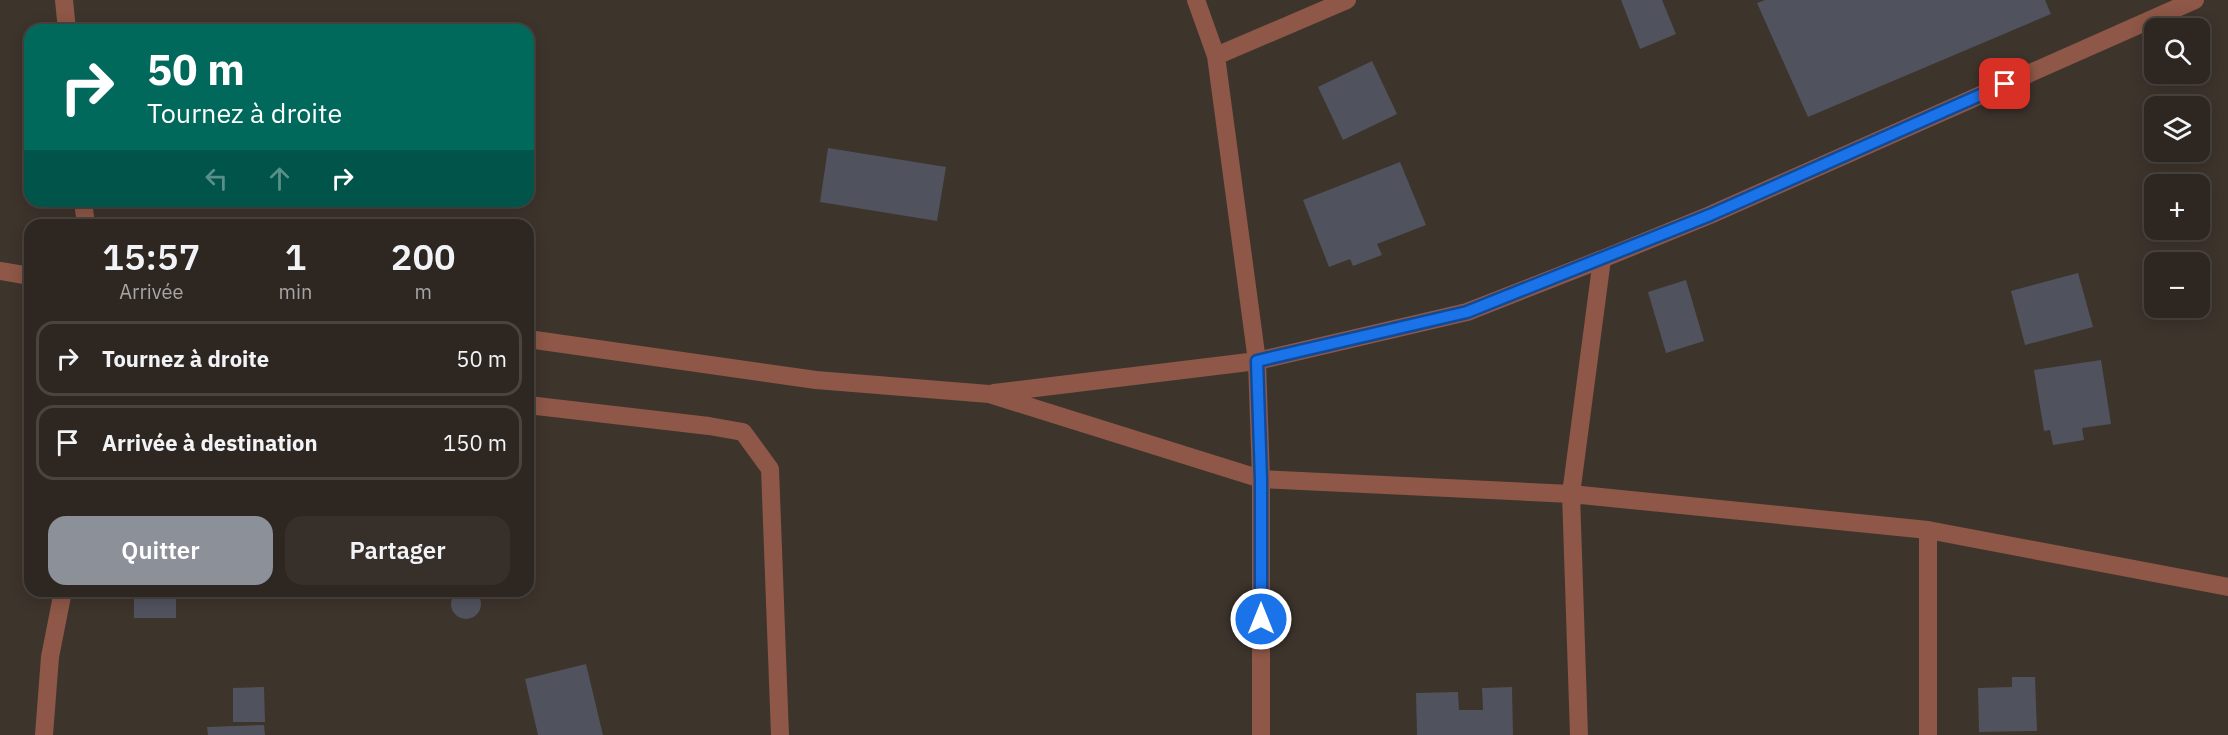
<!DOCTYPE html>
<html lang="fr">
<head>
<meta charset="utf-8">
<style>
  :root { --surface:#2e2721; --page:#362f2a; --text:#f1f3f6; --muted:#a7a5a5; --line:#49443f; --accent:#8c9099 }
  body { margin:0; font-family:"IBM Plex Sans",sans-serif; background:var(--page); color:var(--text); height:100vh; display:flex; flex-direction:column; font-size:22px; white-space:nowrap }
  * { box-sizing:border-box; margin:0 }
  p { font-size:20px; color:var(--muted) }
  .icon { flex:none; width:33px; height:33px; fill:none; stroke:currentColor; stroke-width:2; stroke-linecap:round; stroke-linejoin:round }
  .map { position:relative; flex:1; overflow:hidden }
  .drawer { position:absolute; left:24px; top:219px; width:510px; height:378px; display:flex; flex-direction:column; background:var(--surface); border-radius:18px; box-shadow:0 3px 15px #0003,0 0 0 2px var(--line) }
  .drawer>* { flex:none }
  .top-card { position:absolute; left:24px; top:24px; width:510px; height:183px; border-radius:18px; box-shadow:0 3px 15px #0003,0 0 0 2px var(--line); background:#00695c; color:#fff; overflow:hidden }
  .tools { position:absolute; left:2144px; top:18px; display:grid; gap:12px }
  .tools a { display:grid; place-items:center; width:66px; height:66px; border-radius:12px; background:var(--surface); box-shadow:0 3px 15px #0003,0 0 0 2px var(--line); font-size:30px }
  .pin { position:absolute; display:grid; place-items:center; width:51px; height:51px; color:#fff; margin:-26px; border-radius:12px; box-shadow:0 3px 9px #0006 }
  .me { position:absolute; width:66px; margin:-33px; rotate:0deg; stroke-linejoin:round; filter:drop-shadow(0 0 4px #0008) }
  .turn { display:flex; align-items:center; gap:21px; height:126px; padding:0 24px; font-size:27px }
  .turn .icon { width:78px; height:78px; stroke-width:2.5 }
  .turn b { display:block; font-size:42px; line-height:51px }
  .lanes { display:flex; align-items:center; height:57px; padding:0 24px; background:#0003; justify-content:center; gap:30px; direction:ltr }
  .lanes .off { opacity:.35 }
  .eta { display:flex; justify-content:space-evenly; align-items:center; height:102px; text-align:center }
  .eta b { font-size:36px; font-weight:600; line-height:42px }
  .button { display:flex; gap:12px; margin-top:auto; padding:12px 24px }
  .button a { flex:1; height:69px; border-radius:18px; background:var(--accent); color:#fff; font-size:24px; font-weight:600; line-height:69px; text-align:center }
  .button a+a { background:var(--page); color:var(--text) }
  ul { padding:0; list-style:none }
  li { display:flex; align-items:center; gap:18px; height:75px; margin:0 12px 9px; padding:0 12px; border:3px solid var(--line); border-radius:18px }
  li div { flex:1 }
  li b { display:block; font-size:22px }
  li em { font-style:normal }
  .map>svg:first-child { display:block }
</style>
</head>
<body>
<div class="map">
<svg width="2228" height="735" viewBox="0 0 2228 735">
  <rect width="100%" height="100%" fill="#3d342c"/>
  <!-- building -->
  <path fill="#50525d" d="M1621,0h41l14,34 -36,15z
    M1765,0h280l6,14 -243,103 -51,-114z
    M1372,61l25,53 -54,26 -25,-53z
    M828,148l118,19 -9,54 -117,-19z
    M1400,162l26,63 -49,19 5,11 -29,11 -3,-7 -21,8 -26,-67z
    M2078,273l15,54 -68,18 -14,-54z
    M1686,280l18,61 -38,12 -18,-61z
    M2101,360l10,64 -29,4 2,12 -31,5 -3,-15 -6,1 -10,-61z
    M451 604a15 15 0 1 1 30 0a15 15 0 1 1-30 0Z
    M134,597l42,1v20h-42z
    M586,664l17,71h-65l-13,-56z
    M2012,677h23l2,54 -58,1 -1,-44 34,-1z
    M264,687l1,35h-32v-34z
    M1512,687l1,48h-96l-1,-42 42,-1 1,18h24l-1,-22z
    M264,725l1,10h-57l-1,-8z"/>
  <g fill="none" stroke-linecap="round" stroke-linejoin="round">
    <!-- minor -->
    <path stroke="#8e5747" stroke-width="18" d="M64,0l3,30
      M1196,0l20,56 41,305 4,118v256
      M1216,56l131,-56
      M83,201l3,24
      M0,271l30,5
      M528,339l288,41 173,14 272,85 310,15 357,36 300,57
      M994,393l263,-32 210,-49 135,-53
      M528,405l181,21 34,6 27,37 10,266
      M44,735l6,-78 13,-66
      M1579,735l-8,-241 31,-235 108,-44 485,-215
      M1928,735v-205"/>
  </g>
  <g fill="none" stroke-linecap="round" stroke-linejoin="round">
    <defs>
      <path id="route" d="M1261,619v-140l-4,-118 210,-49 243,-97 295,-131"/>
    </defs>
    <!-- route casing -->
    <use href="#route" stroke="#114b97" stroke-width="15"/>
    <!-- route -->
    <use href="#route" stroke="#1a73e8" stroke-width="10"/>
  </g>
</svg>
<div class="tools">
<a><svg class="icon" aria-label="search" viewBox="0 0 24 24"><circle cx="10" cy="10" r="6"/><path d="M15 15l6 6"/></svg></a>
<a><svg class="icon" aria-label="layers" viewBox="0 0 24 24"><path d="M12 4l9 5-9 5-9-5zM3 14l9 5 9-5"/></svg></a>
<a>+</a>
<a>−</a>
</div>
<div class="pin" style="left:2005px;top:84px;background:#d93025"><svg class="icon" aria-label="arrive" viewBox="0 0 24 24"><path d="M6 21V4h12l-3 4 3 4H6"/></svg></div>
<svg class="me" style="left:1261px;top:619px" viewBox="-20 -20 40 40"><circle r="17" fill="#1a73e8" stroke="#fff" stroke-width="3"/><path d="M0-11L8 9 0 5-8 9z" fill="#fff"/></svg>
<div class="top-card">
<div class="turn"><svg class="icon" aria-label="right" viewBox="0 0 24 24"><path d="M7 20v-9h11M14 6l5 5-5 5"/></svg><div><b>50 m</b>Tournez à droite</div></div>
<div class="lanes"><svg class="icon off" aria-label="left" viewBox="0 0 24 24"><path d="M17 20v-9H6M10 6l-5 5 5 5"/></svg><svg class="icon off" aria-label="ahead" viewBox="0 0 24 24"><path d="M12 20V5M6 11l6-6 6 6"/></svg><svg class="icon" aria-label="right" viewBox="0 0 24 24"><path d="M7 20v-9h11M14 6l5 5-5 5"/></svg></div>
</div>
<section class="drawer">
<div class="eta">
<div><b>15:57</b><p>Arrivée</p></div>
<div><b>1</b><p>min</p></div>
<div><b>200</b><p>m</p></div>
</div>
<ul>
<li><svg class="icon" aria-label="right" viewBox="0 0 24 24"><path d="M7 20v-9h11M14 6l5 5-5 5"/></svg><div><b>Tournez à droite</b></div><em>50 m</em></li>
<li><svg class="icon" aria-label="arrive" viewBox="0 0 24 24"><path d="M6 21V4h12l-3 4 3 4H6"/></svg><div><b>Arrivée à destination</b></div><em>150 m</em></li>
</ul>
<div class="button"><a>Quitter</a><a>Partager</a></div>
</section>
</div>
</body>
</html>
